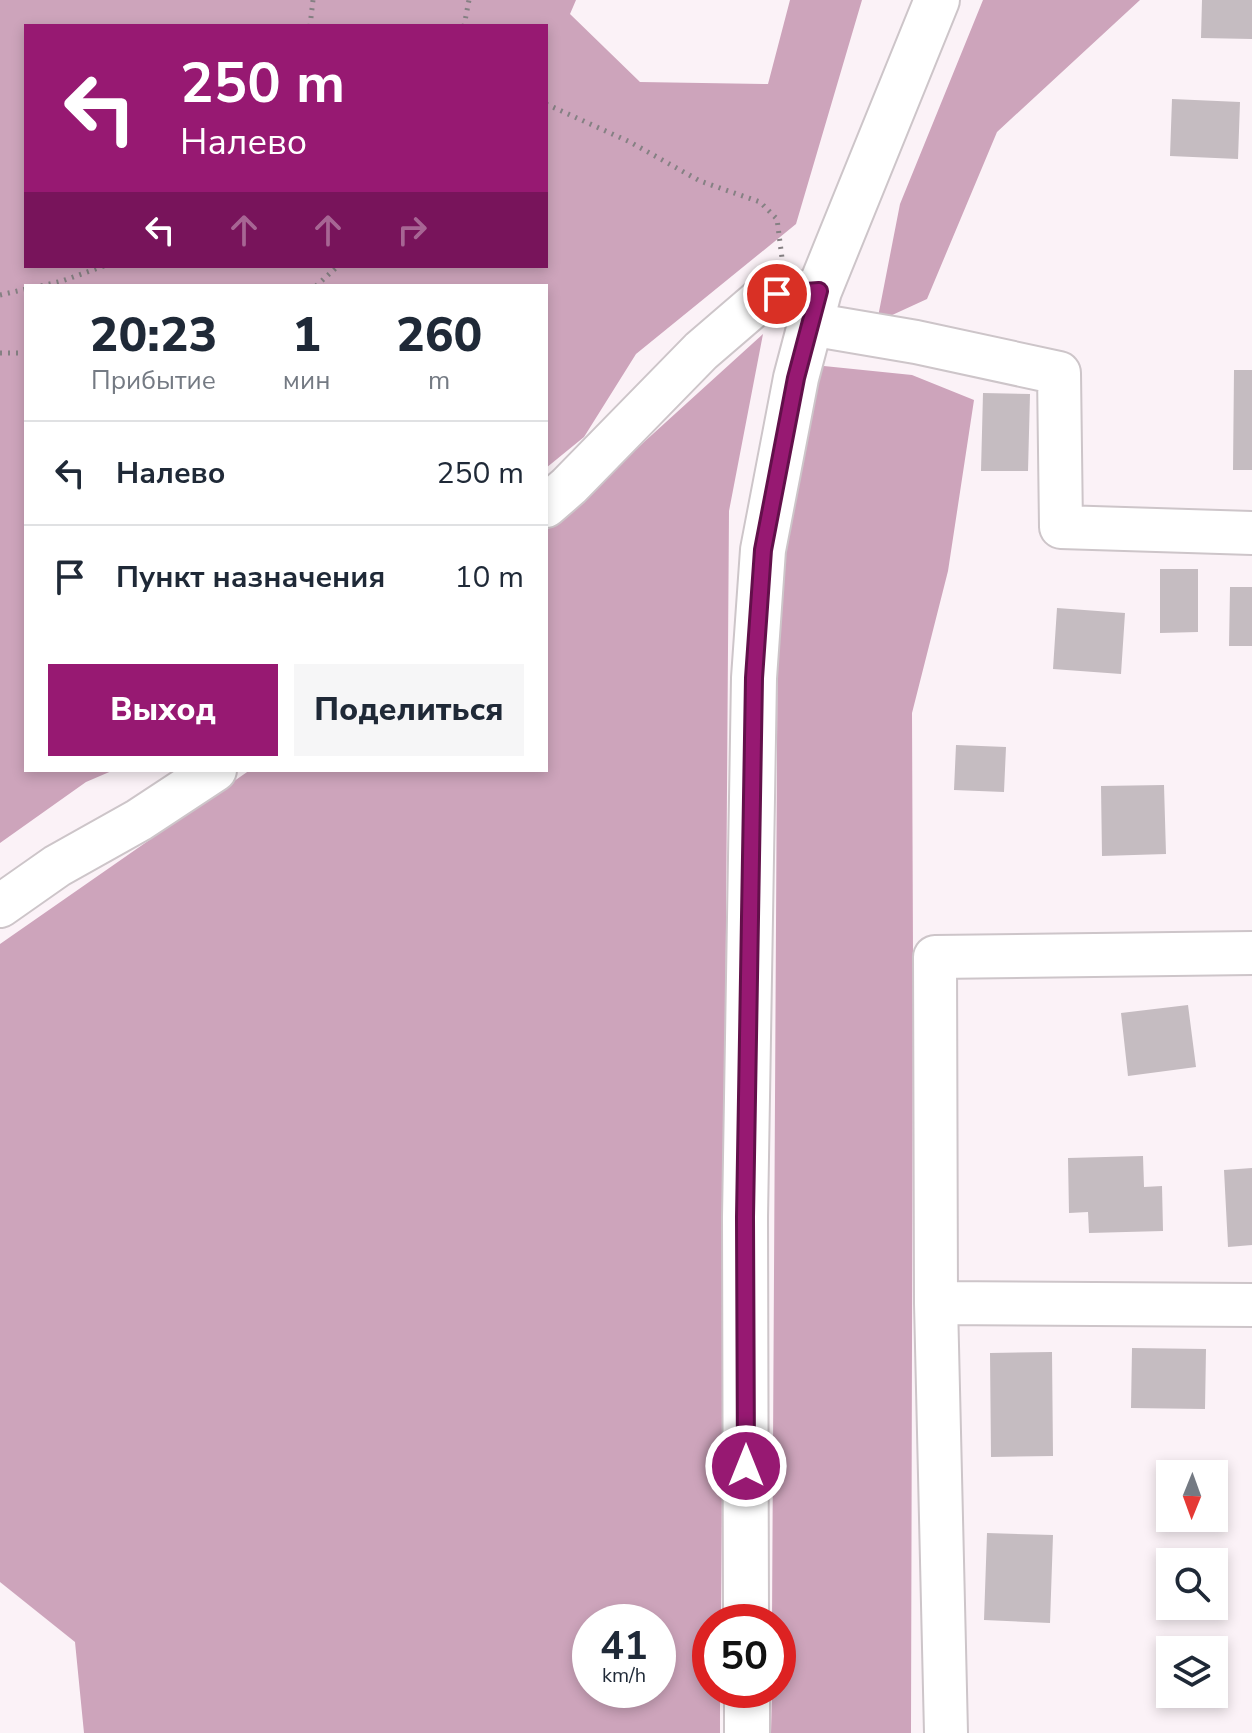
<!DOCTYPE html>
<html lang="ru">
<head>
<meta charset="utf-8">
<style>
  :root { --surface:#fff; --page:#f6f6f7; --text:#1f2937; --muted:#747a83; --line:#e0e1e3; --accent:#971972 }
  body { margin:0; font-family:"Nunito Sans",sans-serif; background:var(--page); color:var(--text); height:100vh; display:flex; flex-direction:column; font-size:30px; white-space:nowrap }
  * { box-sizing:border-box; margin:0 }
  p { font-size:26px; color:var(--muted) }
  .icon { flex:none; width:44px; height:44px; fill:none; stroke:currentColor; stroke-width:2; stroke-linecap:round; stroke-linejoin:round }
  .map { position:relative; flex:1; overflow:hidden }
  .side { position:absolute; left:24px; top:284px; width:524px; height:488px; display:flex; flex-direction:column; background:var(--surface); border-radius:0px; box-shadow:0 4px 12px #0003 }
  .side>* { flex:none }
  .banner { position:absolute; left:24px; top:24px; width:524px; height:244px; border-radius:0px; box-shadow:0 4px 12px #0003; background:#971972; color:#fff; overflow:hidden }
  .needle { width:52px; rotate:181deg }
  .controls { position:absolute; left:1156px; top:1460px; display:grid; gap:16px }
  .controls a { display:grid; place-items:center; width:72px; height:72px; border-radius:0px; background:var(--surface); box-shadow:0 4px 12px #0003; font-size:40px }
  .speed { position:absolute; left:572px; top:1604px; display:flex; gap:16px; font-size:40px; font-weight:700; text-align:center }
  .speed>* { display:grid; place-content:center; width:104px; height:104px; border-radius:50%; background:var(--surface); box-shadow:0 4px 12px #0003; line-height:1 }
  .speed small { font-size:20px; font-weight:400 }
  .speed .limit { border:12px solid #d22; background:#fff; color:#111 }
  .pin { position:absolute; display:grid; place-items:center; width:68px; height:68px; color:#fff; margin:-34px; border:4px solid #fff; border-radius:50%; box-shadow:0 2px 8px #0007 }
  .me { position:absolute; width:88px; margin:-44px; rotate:0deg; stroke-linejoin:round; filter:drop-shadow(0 0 6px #0008) }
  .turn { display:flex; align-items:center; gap:28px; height:168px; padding:0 24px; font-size:36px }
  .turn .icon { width:104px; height:104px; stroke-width:2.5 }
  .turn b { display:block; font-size:56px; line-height:68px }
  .lanes { display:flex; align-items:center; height:76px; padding:0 24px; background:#0003; justify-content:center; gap:40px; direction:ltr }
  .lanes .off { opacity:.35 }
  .eta { display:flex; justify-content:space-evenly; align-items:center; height:136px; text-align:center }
  .eta b { font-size:48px; font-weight:800; line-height:56px }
  .action { display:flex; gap:16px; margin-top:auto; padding:16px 24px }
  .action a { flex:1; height:92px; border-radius:0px; background:var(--accent); color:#fff; font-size:32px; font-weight:800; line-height:92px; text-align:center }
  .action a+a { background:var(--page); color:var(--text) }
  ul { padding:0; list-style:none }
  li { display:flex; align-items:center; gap:24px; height:104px; padding:0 24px; border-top:2px solid var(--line) }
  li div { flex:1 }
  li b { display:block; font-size:30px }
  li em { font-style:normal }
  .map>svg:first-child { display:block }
</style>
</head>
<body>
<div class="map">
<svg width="1252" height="1733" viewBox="0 0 1252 1733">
  <rect width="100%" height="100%" fill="#fbf2f7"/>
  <!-- forest -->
  <path fill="#cda4bb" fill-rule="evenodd" d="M0,0h576l-6,14 70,68 128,2 22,-84h72l-66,224 -160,130 -52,83 -38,31v-182h-520v484h88l-28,12 -86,61zM26,26h520v240h-520z
    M983,0h157l-143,132 -70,167 -50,23 23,-118z
    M763,334l-34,177 -8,1111h-11v68h10v43h-636l-9,-91 -75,-60v-638l250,-174h296v-239zM590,1622h68v68h-68z
    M814,365l98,10 62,25 -26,171 -36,142 1,242 -2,778h-140l1,-43h6v-68h-6l6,-1046z"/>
  <!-- building -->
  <path fill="#c5bcc1" d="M1202,0h50v39l-51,-1z
    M1172,99l68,3 -2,57 -68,-3z
    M1234,370h18v100h-19z
    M983,393l47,1 -2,77h-47z
    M1160,569h38v63l-38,1z
    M1230,587h22v59h-23z
    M1057,608l68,5 -4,61 -68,-5z
    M956,745l50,2 -2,45 -50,-2z
    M1164,785l2,69 -64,2 -1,-70z
    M1188,1005l8,62 -68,9 -7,-63z
    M1143,1156l1,31 18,-1 1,45 -74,2 -1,-21 -19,1 -1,-55z
    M1252,1168v77l-24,2 -4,-77z
    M1132,1348l74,1 -1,60 -74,-1z
    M1052,1352l1,104 -62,1 -1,-104z
    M987,1533l66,2 -3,88 -66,-3z"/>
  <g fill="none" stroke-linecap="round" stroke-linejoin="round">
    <defs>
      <path id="minor" d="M810,324l106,18 143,31 2,154 191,6
        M546,506l23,-20 132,-135 64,-55 54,-5
        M0,906l57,-40 82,-46 76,-50
        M936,1303l316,2
        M946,1733l-10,-430 -1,-346 317,-4"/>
      <path id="major" d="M746,1622l-1,-405 9,-539 9,-128 33,-172 23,-87 118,-291
        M747,1690v43"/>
    </defs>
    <!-- minor casing -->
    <use href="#minor" stroke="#cdc5c9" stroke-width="46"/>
    <!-- major casing -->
    <use href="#major" stroke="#cdc5c9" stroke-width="48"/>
    <!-- path -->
    <path stroke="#858083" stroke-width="5" stroke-dasharray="2 6" stroke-linecap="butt" d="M310,26l3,-26
      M464,26l5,-26
      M546,104l84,38 70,39 60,21 17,17 5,39
      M41,286l21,-5 42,-15
      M316,286l22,-20
      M0,295l26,-6
      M0,353h26"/>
    <!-- minor -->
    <use href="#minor" stroke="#fff" stroke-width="42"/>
    <!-- major -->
    <use href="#major" stroke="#fff" stroke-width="44"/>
  </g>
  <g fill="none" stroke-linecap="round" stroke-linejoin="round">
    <defs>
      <path id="route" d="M746,1466l-1,-249 9,-539 9,-128 33,-172 23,-87 -42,3"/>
    </defs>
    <!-- route casing -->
    <use href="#route" stroke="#62104a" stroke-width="20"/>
    <!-- route -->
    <use href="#route" stroke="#971972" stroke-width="14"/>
  </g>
</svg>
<div class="controls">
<a><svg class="needle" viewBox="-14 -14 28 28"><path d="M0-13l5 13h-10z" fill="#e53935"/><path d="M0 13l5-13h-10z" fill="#747a83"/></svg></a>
<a><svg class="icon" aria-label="search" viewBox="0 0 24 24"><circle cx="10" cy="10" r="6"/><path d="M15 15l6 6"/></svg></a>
<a><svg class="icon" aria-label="layers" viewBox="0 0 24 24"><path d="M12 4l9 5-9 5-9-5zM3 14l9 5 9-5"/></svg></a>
</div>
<div class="speed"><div>41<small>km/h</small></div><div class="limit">50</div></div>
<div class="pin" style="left:777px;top:294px;background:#d93025"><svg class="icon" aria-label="arrive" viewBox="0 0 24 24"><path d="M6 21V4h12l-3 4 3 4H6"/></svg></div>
<svg class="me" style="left:746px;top:1466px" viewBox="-20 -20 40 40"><circle r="17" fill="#971972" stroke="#fff" stroke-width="3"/><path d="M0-11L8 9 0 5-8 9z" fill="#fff"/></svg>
<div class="banner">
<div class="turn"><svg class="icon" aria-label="left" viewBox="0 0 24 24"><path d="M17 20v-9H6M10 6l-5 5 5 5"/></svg><div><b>250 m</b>Налево</div></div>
<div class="lanes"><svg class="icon" aria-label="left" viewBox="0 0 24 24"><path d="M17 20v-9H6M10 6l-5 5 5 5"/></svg><svg class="icon off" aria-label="ahead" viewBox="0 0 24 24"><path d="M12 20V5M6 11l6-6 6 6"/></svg><svg class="icon off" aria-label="ahead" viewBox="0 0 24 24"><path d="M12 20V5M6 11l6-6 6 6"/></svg><svg class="icon off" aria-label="right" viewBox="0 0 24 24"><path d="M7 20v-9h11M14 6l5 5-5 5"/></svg></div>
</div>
<section class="side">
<div class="eta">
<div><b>20:23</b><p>Прибытие</p></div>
<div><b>1</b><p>мин</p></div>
<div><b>260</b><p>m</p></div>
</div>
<ul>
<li><svg class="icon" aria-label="left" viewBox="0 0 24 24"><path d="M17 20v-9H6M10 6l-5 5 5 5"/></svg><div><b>Налево</b></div><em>250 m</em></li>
<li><svg class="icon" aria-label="arrive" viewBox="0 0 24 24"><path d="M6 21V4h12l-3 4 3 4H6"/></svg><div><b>Пункт назначения</b></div><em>10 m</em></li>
</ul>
<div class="action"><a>Выход</a><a>Поделиться</a></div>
</section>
</div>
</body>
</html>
